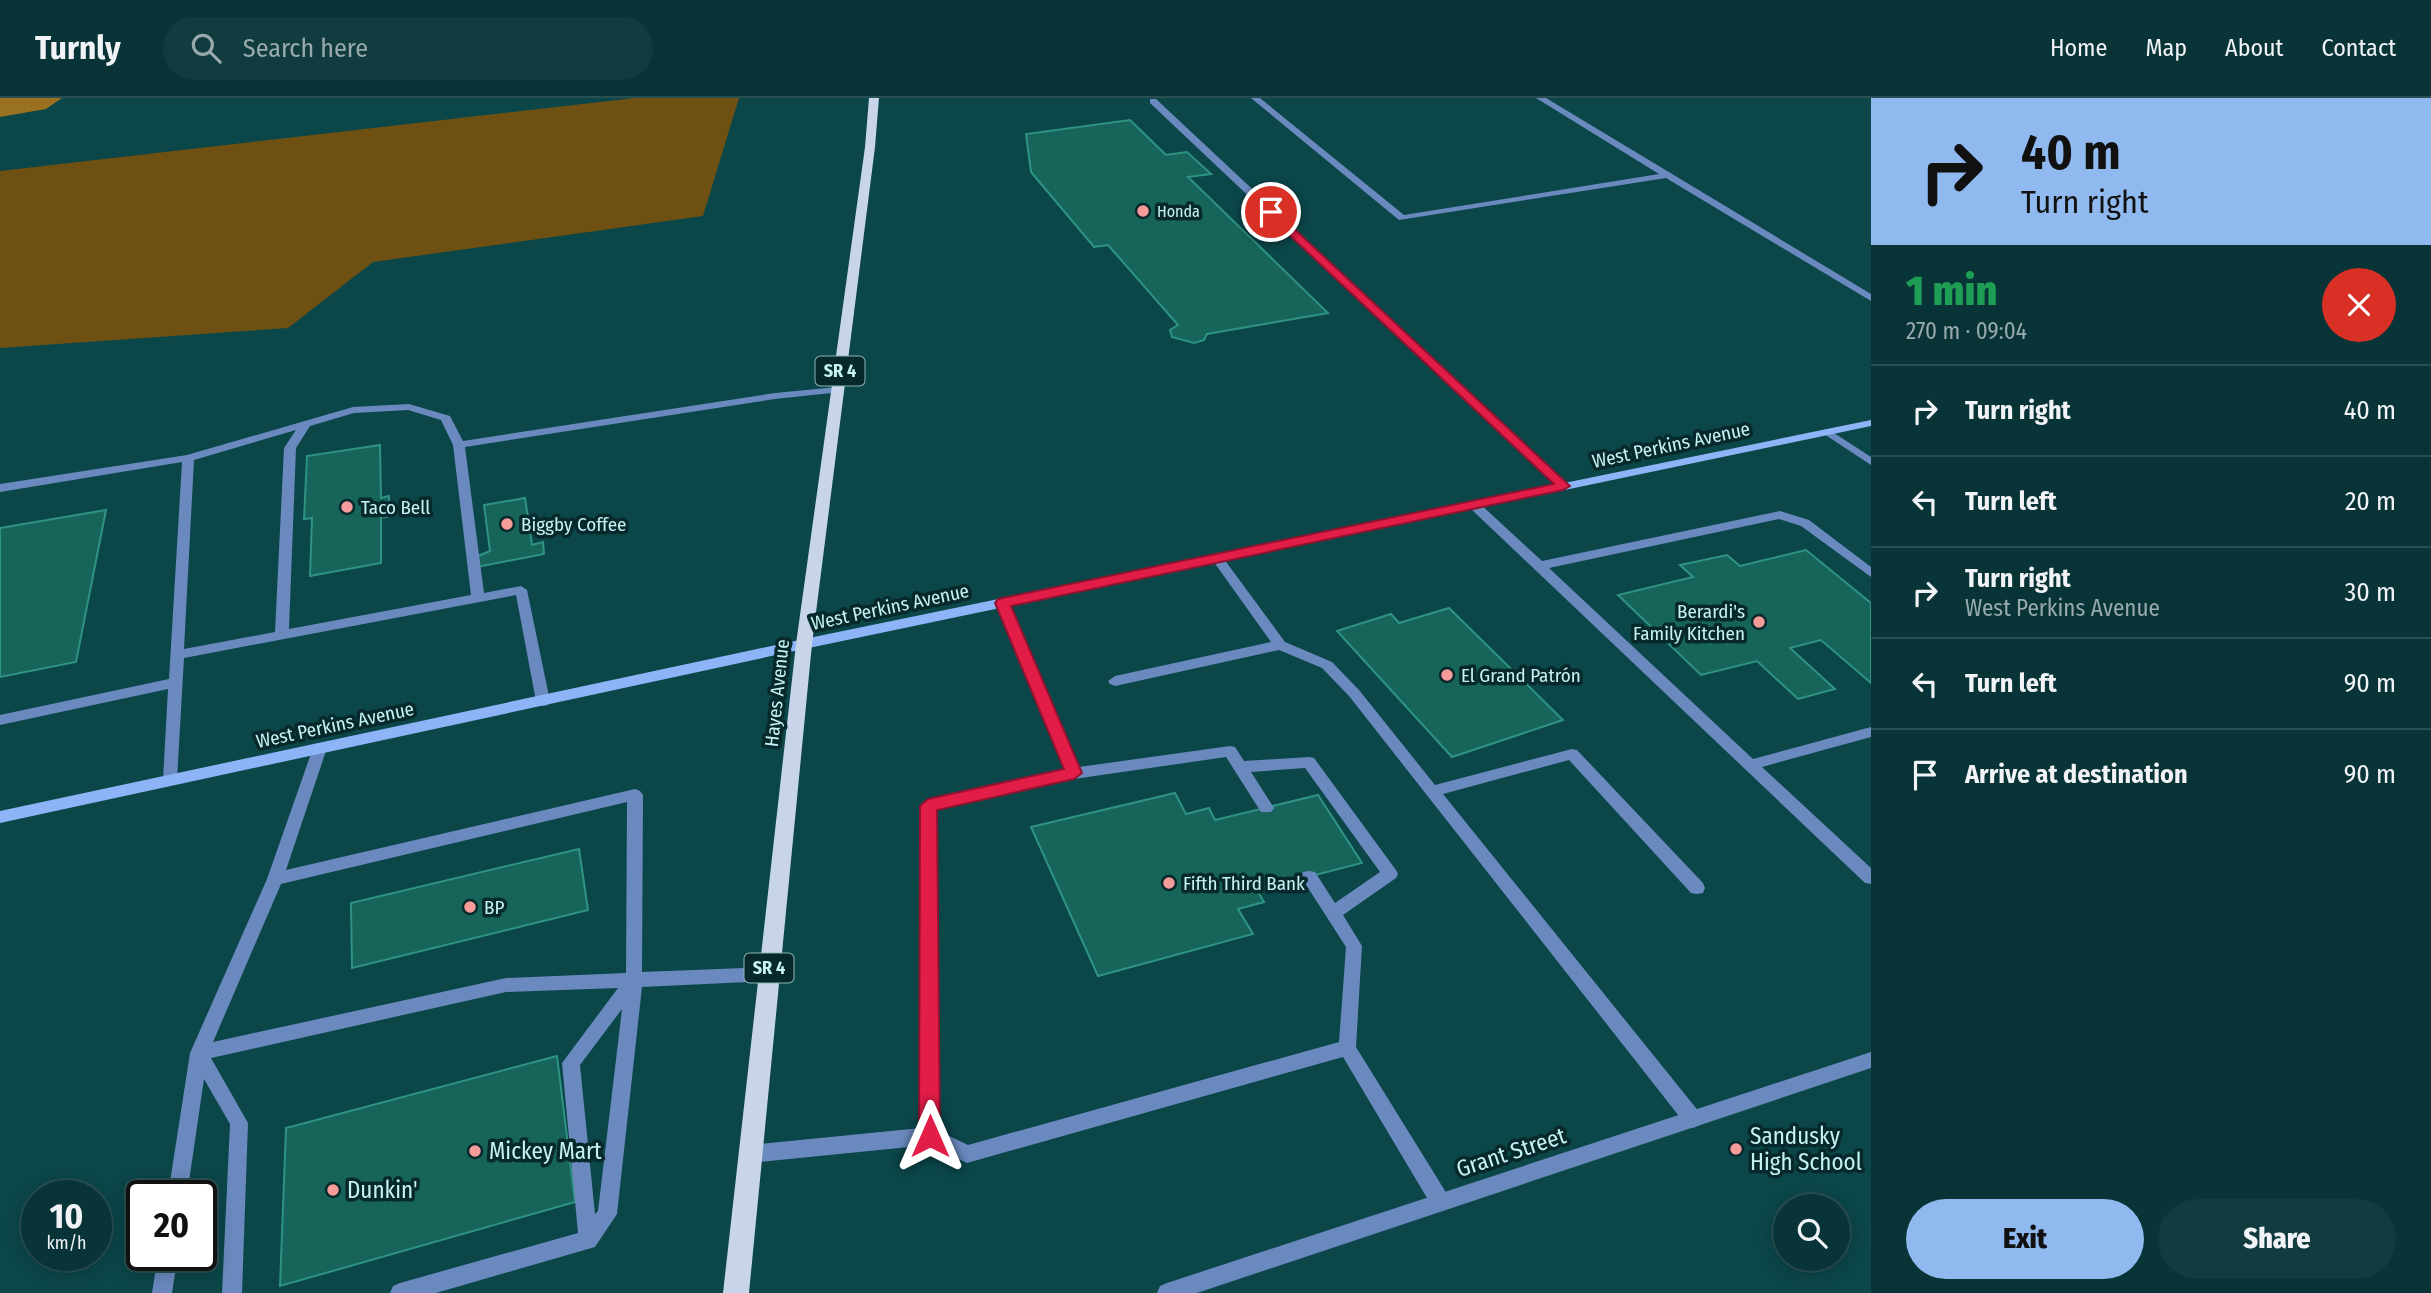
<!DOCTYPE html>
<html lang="en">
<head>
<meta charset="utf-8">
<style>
  :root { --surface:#083437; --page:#113c3f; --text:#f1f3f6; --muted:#98aaad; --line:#294f52; --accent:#90b9f0 }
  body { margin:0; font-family:"Fira Sans Condensed",sans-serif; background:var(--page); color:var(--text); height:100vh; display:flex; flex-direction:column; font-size:26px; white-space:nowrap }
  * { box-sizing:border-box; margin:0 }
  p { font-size:23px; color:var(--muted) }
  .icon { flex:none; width:38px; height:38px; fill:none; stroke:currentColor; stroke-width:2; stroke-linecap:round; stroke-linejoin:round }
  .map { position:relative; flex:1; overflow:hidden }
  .sheet { display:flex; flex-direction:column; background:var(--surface); width:560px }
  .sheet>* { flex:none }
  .banner { background:#90b9f0; color:#111; overflow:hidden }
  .tools { position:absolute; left:1773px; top:1096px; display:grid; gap:14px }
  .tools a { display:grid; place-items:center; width:77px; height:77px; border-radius:50%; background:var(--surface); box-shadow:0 4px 18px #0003,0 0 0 2px var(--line); font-size:35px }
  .speed { position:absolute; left:21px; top:1082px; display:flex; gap:14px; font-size:35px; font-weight:700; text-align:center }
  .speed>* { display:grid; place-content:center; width:91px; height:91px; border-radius:50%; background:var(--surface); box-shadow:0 4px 18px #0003,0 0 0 2px var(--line); line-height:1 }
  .speed small { font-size:18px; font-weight:400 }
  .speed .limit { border:4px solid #111; border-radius:10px; background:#fff; color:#111 }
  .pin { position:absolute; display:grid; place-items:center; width:60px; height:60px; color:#fff; margin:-30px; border:4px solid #fff; border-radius:50%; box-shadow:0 2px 7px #0007 }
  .me { position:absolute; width:77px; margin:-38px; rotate:0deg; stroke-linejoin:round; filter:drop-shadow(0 0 5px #0008) }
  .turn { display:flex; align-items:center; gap:24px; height:147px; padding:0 35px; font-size:32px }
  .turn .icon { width:91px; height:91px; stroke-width:2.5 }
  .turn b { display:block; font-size:49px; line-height:60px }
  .round { display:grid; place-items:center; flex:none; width:74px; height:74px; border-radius:37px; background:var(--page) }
  .summary { display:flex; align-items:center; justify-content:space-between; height:119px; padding:0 35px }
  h1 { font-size:42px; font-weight:800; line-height:52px; color:#1e9e55 }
  .button { display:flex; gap:14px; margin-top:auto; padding:14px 35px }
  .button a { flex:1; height:80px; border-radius:42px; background:var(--accent); color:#111; font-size:28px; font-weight:800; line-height:80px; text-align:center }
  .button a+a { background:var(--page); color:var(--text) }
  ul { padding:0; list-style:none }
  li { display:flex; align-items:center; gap:21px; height:91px; padding:0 35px; border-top:2px solid var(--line) }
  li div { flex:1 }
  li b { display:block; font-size:26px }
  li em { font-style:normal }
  header { display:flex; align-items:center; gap:42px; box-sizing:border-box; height:98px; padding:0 35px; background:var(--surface); border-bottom:2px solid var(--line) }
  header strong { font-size:33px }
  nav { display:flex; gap:38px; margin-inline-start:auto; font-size:24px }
  .search { width:490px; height:63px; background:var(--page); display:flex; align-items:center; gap:18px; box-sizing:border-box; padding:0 24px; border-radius:38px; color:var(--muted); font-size:26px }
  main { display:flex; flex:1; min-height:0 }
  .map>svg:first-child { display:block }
</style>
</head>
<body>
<header>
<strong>Turnly</strong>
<div class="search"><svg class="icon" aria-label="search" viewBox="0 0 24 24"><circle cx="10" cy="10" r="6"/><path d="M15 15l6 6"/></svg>Search here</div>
<nav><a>Home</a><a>Map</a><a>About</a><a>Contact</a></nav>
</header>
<main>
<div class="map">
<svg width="1871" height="1195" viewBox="0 0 1871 1195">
  <rect width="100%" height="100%" fill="#0b4649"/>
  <!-- green -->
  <path fill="#6e5013" d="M635,0h104l-36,118 -330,46 -85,66 -288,20v-177z"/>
  <!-- forest -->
  <path fill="#9a711e" d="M0,0h62l-16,11 -46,8z"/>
  <!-- building -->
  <path fill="#17655a" stroke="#2e9383" stroke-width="2" d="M1130,22l36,35 21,-3 24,22 -23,3 140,136 -121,21 -3,6 -10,3 -22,-6 -2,-7 8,-5 -70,-80 -14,2 -63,-75 -5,-38z
    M380,347l1,53 8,-2 1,20 -9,2v45l-71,13 2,-58 -8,1 3,-63z
    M525,400l7,47 11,-3 1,12 -67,13 1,-11 12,-5 -6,-46z
    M106,412l-30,152 -76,15v-149z
    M1806,452l65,53v80l-50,-43 -31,8 45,41 -37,10 -41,-38 -56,14 -83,-80 75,-18 -13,-12 47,-10 13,11z
    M1449,510l114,112 -111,37 -115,-126 54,-17 8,9z
    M1175,695l11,21 23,-6 6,12 103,-25 44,68 -105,27 7,12 -26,7 15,25 -155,42 -67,-149z
    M579,751l9,61 -236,58 -1,-65z
    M557,958l18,146 -295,84 6,-158z"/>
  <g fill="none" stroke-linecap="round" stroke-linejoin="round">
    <!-- lane -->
    <path fill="#6a89be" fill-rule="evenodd" d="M1251,0h9l144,117 255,-41 -123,-76h10l325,196v7l-205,-123 -267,42z
      M1150,1h6l411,384v6h-8l-409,-386z
      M837,289l4,1v4l-66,7 -310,48 19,146 37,-7 6,4 23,111 -2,4 -5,1 -7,-5 -20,-106 -332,63 -7,122 -2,4h-10l-2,-4 5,-91 -168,36v-10l169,-36 13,-217 -182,30v-8l187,-29 166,-48 56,-3 41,12 13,25 312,-48zM408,312l33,10 12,25 18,150 -182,34 7,-181 14,-22 44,-13zM296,332l-12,18 -9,184 -91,17 10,-189z
      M1474,403l4,1 64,59 238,-50 29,9 62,47v10l-70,-51 -22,-7 -230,49 204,191 118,-32v10l-109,30 109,101v16l-6,-1 -395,-375 -2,-3z
      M1217,456l4,1 64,87 47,20 27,28 76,95 137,-36 5,1 126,133 2,5 -2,5 -6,1 -6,-1 -122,-133 -126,34 257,319 2,6 -2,6 -7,3 -7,-3 -337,-429 -27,-28 -43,-18 -164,36 -5,-2 -2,-3 7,-5 156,-34 -60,-84z
      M1003,501l7,4 69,164 151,-21 5,1 9,14 65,-4 5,1 82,112 2,4 -2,4 -53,37 19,31 -6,101 91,147 3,7 -3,7 -7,2 -7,-2 -90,-151 -376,106 -38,-18 -179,18 -7,-3 -2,-6 2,-6 7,-3 171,-17 -1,-322 3,-4 5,-2 137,-31 -69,-166zM1226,659l35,55h10l3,-4 -23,-36 54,-4 75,104 -45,31 -20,-31 -6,-1 -6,1 -2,5 45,70 -7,95 -371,103 -29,-14 -3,-321 138,-31z
      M320,645l5,1 2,4 -41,122 349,-81 5,2 3,4 -1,177 126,-5 6,2 2,5 -2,5 -6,2 -126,6 -25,227 -22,33 -159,46h-46l3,-7 7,-3 178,-50 -16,-170 56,-75 -112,4 -295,66 37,65 -6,170h-20l8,-169 -26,-45 -17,116h-19l22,-142 77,-174 46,-131 2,-4zM627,704l-1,171 -120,5 -293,64 68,-158zM622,911l-24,202 -3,3 -15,-149z
      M158,1157h20l-6,38h-20z"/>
    <!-- street -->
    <path fill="#6a89be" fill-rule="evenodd" d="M1828,331l43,28v8l-47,-31v-4z
      M1871,954v16l-674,225h-40l3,-7 7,-3z"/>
    <!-- secondary -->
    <path fill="#8cb4f7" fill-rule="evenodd" d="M1871,322v6l-1067,223 -804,174v-12l804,-172z"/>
    <!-- primary -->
    <path fill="#c7d4ea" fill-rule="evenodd" d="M869,0h10l-4,49 -63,497 -63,649h-26l73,-649 69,-497z"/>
  </g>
  <!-- route -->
  <path fill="#e11d48" stroke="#92132f" stroke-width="2" d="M1267,112h7l296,276 -7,4 -552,116 71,167 -8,6 -137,31 3,326 -3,7 -7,3 -8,-3 -3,-7 1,-330 8,-7 136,-30 -69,-166 3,-4 556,-115 -287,-270z"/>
  <!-- markers -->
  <g fill="#f59b9a" stroke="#08292b" stroke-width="2.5">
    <circle cx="1143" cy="113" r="7"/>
    <circle cx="347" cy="409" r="7"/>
    <circle cx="507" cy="426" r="7"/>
    <circle cx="1759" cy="524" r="7"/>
    <circle cx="1447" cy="577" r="7"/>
    <circle cx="1169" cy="785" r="7"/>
    <circle cx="470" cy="809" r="7"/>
    <circle cx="1736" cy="1051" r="7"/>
    <circle cx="475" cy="1053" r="7"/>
    <circle cx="333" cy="1092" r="7"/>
  </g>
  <g text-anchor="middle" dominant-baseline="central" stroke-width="7" stroke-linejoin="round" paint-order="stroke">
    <!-- far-poi labels -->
    <g font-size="16" fill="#c4f2f5" stroke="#08292b" text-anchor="start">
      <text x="1157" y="113">Honda</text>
    </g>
    <!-- shield labels -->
    <g fill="#08292b" stroke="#8cb6b8" stroke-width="2">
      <rect x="815.5" y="258.5" width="49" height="29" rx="5"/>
      <rect x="744.5" y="855.5" width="49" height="29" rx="5"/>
    </g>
    <g font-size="18" font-weight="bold" fill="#c4f2f5">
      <text x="840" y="273">SR 4</text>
      <text x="769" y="870">SR 4</text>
    </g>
    <!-- street labels -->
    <g font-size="19" fill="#c4f2f5" stroke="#08292b">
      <text transform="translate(1671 347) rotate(-12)">West Perkins Avenue</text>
      <text transform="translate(890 509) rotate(-12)">West Perkins Avenue</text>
      <text transform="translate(777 595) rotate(-84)">Hayes Avenue</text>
      <text transform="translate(335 627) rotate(-12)">West Perkins Avenue</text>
    </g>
    <!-- poi labels -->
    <g font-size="19" fill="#c4f2f5" stroke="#08292b" text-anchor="start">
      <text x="361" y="409">Taco Bell</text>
      <text x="521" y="426">Biggby Coffee</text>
      <text x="1745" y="513" text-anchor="end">Berardi's<tspan x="1745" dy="22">Family Kitchen</tspan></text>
      <text x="1461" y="577">El Grand Patrón</text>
      <text x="1183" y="785">Fifth Third Bank</text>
      <text x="484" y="809">BP</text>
    </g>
    <!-- near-poi labels -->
    <g font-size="23" fill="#c4f2f5" stroke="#08292b" text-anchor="start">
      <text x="1750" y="1038">Sandusky<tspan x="1750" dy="26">High School</tspan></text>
      <text x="489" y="1053">Mickey Mart</text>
      <text x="347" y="1092">Dunkin'</text>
    </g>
    <!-- near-street labels -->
    <g font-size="23" fill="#c4f2f5" stroke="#08292b">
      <text transform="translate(1511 1054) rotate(-18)">Grant Street</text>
    </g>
  </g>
</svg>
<div class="tools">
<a><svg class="icon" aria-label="search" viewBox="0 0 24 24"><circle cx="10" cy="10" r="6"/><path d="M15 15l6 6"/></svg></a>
</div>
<div class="speed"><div>10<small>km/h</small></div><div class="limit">20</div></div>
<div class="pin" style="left:1271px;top:114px;background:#d93025"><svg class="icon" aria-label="arrive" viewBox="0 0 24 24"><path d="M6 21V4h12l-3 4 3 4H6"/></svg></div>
<svg class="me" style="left:930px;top:1038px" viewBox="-20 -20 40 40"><path d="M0-17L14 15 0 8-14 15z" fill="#e11d48" stroke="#fff" stroke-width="4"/></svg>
</div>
<section class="sheet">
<div class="banner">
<div class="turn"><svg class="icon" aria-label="right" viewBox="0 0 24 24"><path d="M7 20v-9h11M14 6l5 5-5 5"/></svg><div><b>40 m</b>Turn right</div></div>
</div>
<div class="summary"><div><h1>1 min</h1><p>270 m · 09:04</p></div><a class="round" style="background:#d93025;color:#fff"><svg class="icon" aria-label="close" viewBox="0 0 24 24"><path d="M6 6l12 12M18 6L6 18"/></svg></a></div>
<ul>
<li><svg class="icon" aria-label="right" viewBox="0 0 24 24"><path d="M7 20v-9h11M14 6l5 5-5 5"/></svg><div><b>Turn right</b></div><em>40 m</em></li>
<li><svg class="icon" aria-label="left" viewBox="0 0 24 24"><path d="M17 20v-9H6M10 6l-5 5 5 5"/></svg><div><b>Turn left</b></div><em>20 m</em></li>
<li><svg class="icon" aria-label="right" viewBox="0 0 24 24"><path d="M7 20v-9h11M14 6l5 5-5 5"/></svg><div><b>Turn right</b><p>West Perkins Avenue</p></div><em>30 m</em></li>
<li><svg class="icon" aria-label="left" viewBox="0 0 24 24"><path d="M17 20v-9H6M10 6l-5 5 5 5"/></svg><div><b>Turn left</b></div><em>90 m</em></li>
<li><svg class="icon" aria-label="arrive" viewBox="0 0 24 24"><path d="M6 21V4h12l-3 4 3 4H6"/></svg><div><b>Arrive at destination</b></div><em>90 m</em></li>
</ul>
<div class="button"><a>Exit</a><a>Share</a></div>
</section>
</main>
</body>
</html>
